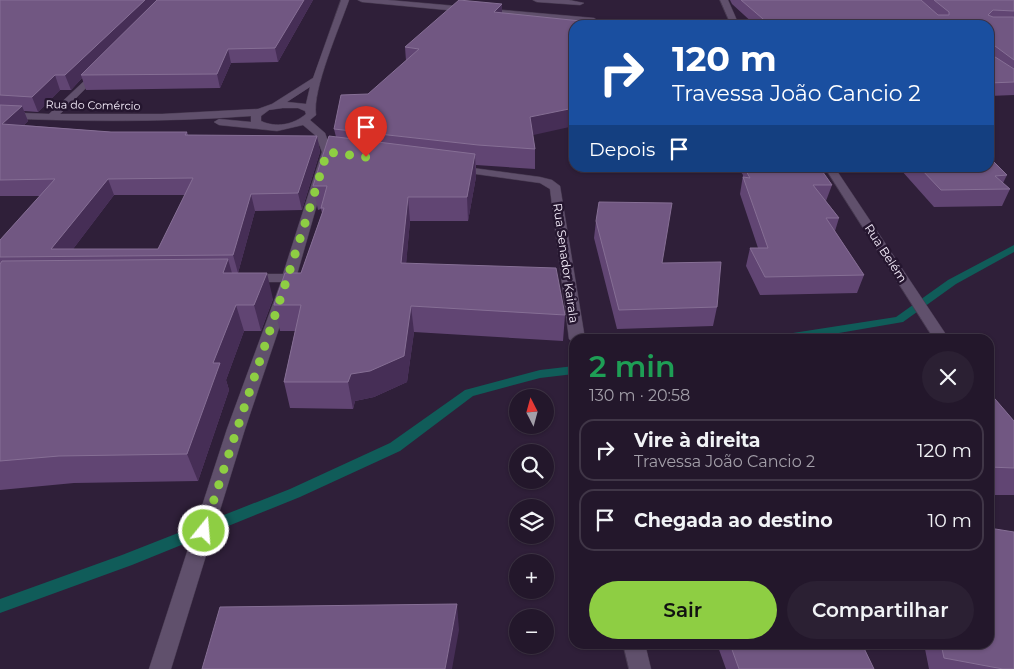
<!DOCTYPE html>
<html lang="pt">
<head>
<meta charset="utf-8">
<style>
  :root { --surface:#23172b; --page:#2b2033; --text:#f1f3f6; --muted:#a39fa9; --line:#403647; --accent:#8ece43 }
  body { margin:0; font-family:Montserrat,sans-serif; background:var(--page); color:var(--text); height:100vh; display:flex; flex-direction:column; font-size:19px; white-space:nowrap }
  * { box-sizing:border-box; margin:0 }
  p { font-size:16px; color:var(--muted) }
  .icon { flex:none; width:28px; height:28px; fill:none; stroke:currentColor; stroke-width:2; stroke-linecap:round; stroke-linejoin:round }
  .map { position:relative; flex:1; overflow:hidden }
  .sheet { position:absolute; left:569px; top:334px; width:425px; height:315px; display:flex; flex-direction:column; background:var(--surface); border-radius:15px; box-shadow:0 1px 4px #0004,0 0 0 1px var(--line) }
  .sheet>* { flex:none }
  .guide { position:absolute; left:569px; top:20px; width:425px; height:152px; border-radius:15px; box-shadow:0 1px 4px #0004,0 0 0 1px var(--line); background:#1a4fa0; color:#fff; overflow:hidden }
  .needle { width:32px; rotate:354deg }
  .buttons { position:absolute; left:509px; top:389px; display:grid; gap:10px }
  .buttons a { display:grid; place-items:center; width:45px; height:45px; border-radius:50%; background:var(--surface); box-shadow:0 1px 4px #0004,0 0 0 1px var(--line); font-size:25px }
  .pin { position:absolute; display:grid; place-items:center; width:42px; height:42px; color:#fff; margin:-51px -21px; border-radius:50% 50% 50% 0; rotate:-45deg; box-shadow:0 0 5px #0007 }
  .pin .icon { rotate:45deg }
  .me { position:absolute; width:55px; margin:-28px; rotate:17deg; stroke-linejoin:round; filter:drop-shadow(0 0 4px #0008) }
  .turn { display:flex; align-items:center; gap:18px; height:105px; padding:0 20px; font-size:22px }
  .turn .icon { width:65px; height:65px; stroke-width:2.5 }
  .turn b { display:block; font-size:35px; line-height:42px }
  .then { display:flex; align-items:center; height:48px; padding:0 20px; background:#0003; gap:10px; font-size:19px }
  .round { display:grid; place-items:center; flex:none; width:52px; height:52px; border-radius:26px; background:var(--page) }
  .headline { display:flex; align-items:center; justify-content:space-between; height:85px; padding:0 20px }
  h1 { font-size:30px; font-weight:600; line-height:38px; color:#1e9e55 }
  .primary-button { display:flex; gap:10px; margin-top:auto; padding:10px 20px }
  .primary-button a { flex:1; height:58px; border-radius:30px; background:var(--accent); color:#111; font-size:20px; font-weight:600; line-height:58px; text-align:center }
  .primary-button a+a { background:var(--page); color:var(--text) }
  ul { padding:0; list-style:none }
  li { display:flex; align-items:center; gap:15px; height:62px; margin:0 10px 8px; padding:0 10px; border:2px solid var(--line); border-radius:15px }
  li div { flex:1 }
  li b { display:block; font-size:19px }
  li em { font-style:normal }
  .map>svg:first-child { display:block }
</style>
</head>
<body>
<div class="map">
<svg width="1014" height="669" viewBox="0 0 1014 669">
  <rect width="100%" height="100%" fill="#2f1f39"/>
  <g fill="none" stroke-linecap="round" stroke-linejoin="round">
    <!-- stream -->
    <path fill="#105c59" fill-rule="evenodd" d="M1014,245v7l-58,32 -53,38 -99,17h-30l6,-4 116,-18 52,-37z
      M574,366v8l-34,4 -67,18 -73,55 -100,46 -168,68 -132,48v-14l122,-44 168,-66 100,-46 75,-53 75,-20z"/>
    <defs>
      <path id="street" d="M341,0h8c-9,26 -37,90 -33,115l-6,5 15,13 7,19 -36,126 -51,151 -74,240h-22l78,-240 54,-147h-32l-7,-4 7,-4h34l39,-122 -6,-16 -13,-11 -26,6 -58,-6 -5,-3 5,-3 32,3v-6c-84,6 -167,6 -251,2v-6l49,2 49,-46 3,1v4l-41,41h102l96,-5 14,-5 41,-26zM310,87l-4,17 -19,-2zM283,108h15l7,3 1,3c-13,11 -30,14 -45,7v-5l8,-6z
        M358,0h30l206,18 11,7 -243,-23z
        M533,0h36l15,3 -4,2 -43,-3z
        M720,0h8l11,25h-8z
        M458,166l82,11 12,3 8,6 25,153h-11v4l-5,-4 -19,-150 -10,-6 -86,-12 -2,-2z
        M825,168h10l114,171h-15z
        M623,644h22l6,25h-22z"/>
    </defs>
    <!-- street casing -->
    <use href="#street" stroke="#483b51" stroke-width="1"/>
    <!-- street -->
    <use href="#street" fill="#60506c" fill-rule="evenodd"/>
  </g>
  <!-- wall -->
  <path fill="#614573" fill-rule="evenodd" d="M0,0h313l-35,62 -47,1 -11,25 -134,2 -4,-12 -11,12h-11l-22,22 -14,-1 4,10 -4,4 87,7h76l1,3 129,1 3,16 -18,58 -47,1 -17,62h-7l42,26 -12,32h-17l-18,49 3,10 -31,91 -124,2 -74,7v-250l40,-44h-40zM114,195h71l-27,54h-85z
    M730,0h284v95l-25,1v-71h-234l-23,-21z
    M502,4v9l31,122 2,14v20l-59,-4v12l-8,44h-58l-4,42 159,52 -2,26 -149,-9 -7,50 -33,15 -19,4 -2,8 -63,-1 -6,-26 11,-51h-15l-6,-26 27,-32 21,-60 -1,-4 -3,1 -5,-24 23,-49 -2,-8 72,-68 -1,-14z
    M738,168h87l-1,2h-3l11,15 -6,16 13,17 -4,13 29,44 -7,18 -97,2 -14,-29 4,-18h8l-18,-54 3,-19z
    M836,168h153l18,7 -4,8 7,6 -8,17 -68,1 -33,-37h-63z
    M596,221l66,42 55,44 -4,19 -96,3 -23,-91z
    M989,392l25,29v74h-25z
    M717,644h145l12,25h-148z
    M924,644h65l25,25h-85z"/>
  <!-- shaded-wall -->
  <path fill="#462e56" d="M145,0h16l-80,75 1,3 -11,12 -6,-15z
    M304,0h9l-35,62 -3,-14z
    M502,4v16l-8,-8z
    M228,49l3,14 -11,25 -3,-14z
    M55,75l5,15 -22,22 -6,-15z
    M22,106l6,15 -19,19 -7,-16z
    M574,108v18l-45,10 1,-19z
    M317,136l3,16 -18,58 -4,-17z
    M475,154l1,23 -8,44 -1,-24z
    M108,179l6,16 -47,62 -16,-8z
    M251,194l4,17 -17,62 -5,-18z
    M408,197l2,24 -6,67 -3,-25z
    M228,259l7,25 -12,-11z
    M267,273l6,26 -12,32 -7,-26z
    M236,305l8,26 -18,49 3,10 -31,91 -11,-27 26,-91z
    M411,306l3,26 -7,50 -33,15 -19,4 -2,8 -5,-27 3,-8z
    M457,604l2,26 -7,39h-7z"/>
  <!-- building -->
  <path fill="#715782" stroke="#866f95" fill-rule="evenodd" d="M0,0h145l-80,75h-10l-23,22 -32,-2z
    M157,0h147l-29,48 -47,1 -11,25 -136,1z
    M459,0l43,4 -8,8 96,10 -2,3h-14v83l-44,9 5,32 -57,-4 -144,-16 7,-34 27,-1 51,-45 -14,-2z
    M741,0h180l17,15h11v-3l-15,-12h80v11l-21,-1 -5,5 5,2h21v43l-19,-14 -3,2v7l22,14v13l-25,1v-58h-219z
    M0,105l22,1 -20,18 109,8h76l-2,3 132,1 -19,57 -47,1 -18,61 -233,2v-17l55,-61 -55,1zM193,178l-35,71h-107l57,-70z
    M329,136l146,18 -8,43h-59l-7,66 155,5 9,47 -154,-9 -7,50 -34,15 -19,3 -3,8h-64l17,-77h-27l11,-32h16l23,-65h-3l6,-22h-14z
    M989,157l18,18 -12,1 15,13 -69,1 -21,-22h69z
    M754,168h66l12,17h-19l26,33h-13l38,57 -99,2 -15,-29h18l-25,-71 7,1 -5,-9z
    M599,202l73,1 -10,60 59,-1 -4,45 -98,3 -23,-89z
    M228,259l-5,14h44l-13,32h-18l-23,58h7l-33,91 -128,2 -59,5v-197l2,-3z
    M989,392l25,29v47l-25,-1z
    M989,528l25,4v137h-11l-59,-11 -3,-14h48z
    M457,604l-12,65h-243l18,-62z
    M730,644h132l12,25h-135z"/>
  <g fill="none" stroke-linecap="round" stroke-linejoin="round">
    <!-- route -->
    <path stroke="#8ece43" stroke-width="9" stroke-dasharray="0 16.2" d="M204,531c40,-127 85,-252 123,-379l39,5"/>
  </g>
  <g text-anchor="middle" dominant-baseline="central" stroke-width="5" stroke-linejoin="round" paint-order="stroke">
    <!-- far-street labels -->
    <g font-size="11" fill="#f7effd" stroke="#25162f">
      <text transform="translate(93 105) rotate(1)">Rua do Comércio</text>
    </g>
    <!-- street labels -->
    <g font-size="12" fill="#f7effd" stroke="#25162f">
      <text transform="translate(886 253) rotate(57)">Rua Belém</text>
      <text transform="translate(566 263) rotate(82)">Rua Senador Kairala</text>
    </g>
  </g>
</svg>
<div class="buttons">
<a><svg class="needle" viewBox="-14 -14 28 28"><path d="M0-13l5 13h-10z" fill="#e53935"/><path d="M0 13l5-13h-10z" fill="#a39fa9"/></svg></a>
<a><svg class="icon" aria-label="search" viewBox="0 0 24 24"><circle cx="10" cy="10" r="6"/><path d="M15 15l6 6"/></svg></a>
<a><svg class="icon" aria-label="layers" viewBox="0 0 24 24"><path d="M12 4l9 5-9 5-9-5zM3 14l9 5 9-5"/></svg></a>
<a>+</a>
<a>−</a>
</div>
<div class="pin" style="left:366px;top:157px;background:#d93025"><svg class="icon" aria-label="arrive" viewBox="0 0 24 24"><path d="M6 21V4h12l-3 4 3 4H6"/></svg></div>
<svg class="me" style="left:204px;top:531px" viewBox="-20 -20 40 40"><circle r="17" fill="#8ece43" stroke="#fff" stroke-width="3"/><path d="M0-11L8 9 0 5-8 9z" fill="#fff"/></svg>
<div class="guide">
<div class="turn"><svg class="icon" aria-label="right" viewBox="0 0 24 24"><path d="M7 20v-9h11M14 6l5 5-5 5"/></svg><div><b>120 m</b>Travessa João Cancio 2</div></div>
<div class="then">Depois<svg class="icon" aria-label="arrive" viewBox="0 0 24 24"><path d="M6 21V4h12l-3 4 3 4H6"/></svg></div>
</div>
<section class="sheet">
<div class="headline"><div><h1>2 min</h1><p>130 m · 20:58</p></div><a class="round"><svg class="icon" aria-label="close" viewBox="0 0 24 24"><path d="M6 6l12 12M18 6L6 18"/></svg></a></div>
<ul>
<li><svg class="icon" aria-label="right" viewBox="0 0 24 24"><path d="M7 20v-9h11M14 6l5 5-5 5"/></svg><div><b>Vire à direita</b><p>Travessa João Cancio 2</p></div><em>120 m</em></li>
<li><svg class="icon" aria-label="arrive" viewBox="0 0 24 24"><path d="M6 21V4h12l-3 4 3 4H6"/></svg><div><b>Chegada ao destino</b></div><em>10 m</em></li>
</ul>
<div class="primary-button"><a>Sair</a><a>Compartilhar</a></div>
</section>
</div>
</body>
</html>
